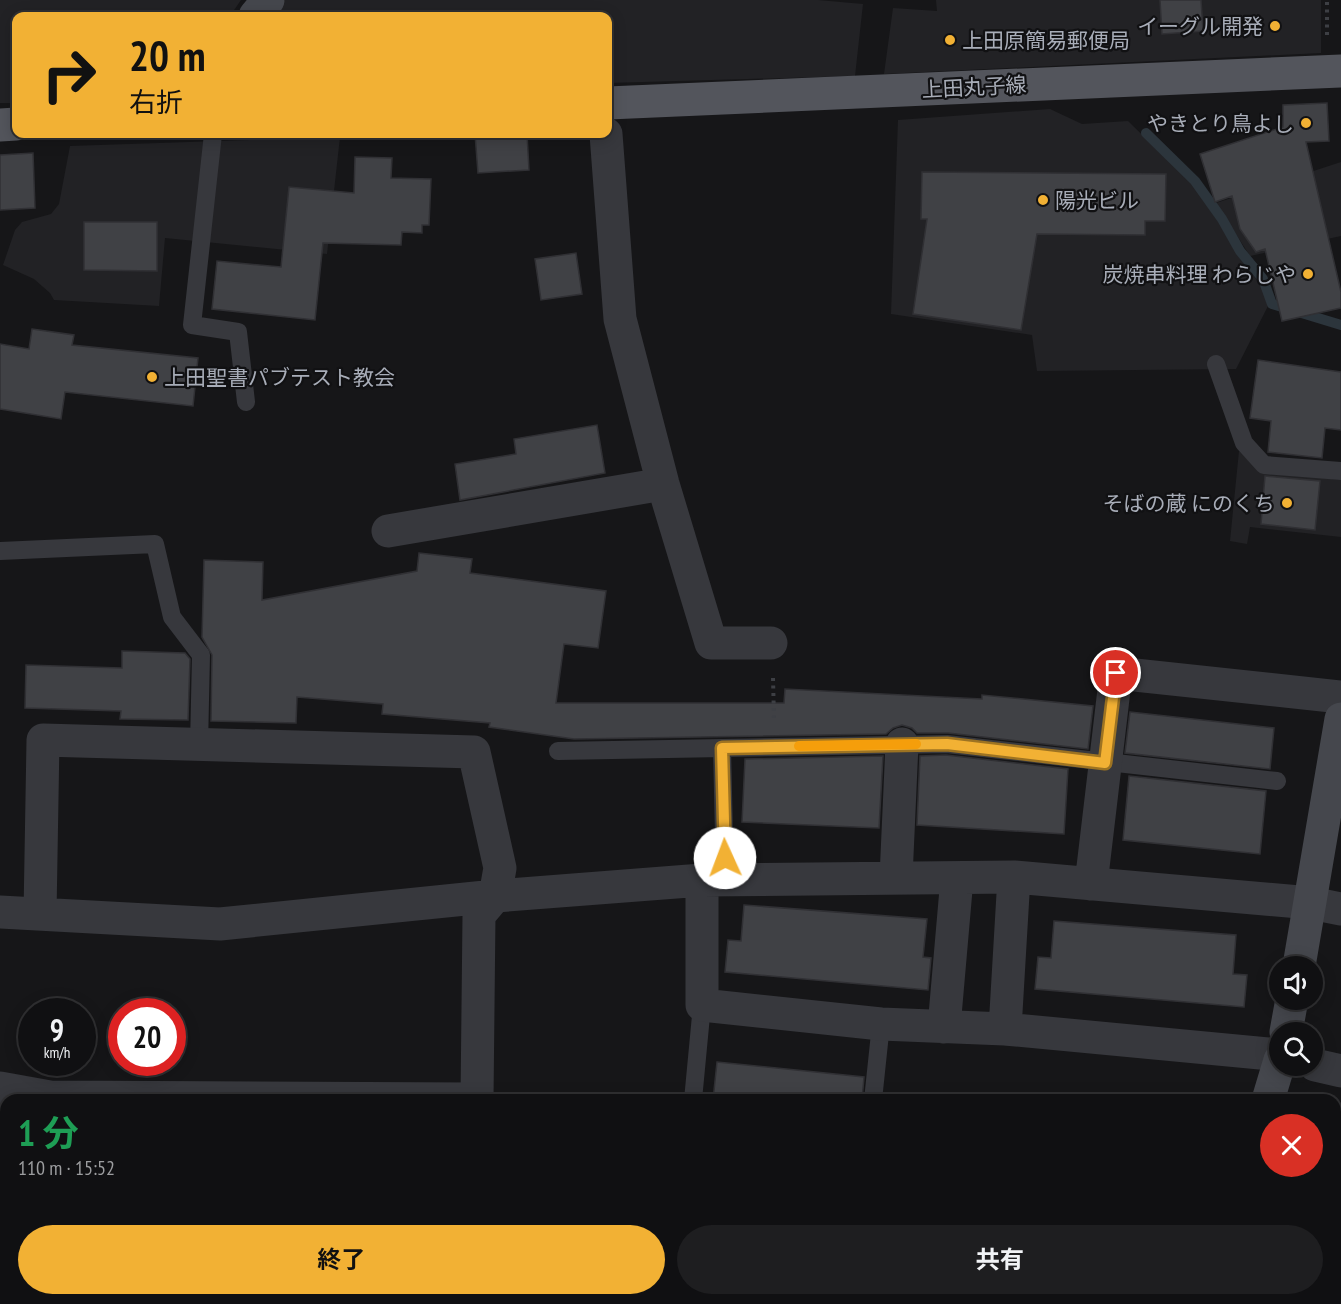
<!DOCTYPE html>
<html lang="ja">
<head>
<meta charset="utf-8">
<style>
  :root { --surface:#101012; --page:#1e1e20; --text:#f1f3f6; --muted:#9c9d9f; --line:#303032; --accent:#f2b134 }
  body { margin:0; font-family:"PT Sans Narrow","Noto Sans JP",sans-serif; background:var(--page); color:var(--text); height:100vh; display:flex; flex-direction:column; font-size:22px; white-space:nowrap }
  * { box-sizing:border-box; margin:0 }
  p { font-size:20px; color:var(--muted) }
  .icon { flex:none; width:33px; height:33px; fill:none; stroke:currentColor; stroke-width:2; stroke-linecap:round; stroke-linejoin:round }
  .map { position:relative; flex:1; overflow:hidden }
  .side { position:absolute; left:0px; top:1094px; width:1341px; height:212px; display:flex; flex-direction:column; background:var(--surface); border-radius:18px 18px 0 0; box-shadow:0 3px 15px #0003,0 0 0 2px var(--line) }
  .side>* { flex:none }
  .top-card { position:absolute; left:12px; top:12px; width:600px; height:126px; border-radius:12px; box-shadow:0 3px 15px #0003,0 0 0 2px var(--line); background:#f2b134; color:#111; overflow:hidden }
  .tools { position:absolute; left:1269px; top:956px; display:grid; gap:12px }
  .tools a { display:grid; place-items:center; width:54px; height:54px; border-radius:50%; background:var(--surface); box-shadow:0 3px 15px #0003,0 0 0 2px var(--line); font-size:30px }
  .speed { position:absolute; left:18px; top:998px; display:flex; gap:12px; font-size:30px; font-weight:700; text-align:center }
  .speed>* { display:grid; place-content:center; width:78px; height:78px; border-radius:50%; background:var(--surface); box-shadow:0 3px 15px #0003,0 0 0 2px var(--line); line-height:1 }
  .speed small { font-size:15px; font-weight:400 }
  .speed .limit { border:9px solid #d22; background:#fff; color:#111 }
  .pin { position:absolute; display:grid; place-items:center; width:51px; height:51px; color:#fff; margin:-26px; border:3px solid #fff; border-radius:50%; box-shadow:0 2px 6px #0007 }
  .me { position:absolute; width:66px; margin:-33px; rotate:358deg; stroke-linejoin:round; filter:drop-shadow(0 0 4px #0008) }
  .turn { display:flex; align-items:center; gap:21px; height:126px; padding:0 18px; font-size:27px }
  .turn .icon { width:78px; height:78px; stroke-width:2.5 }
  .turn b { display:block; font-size:42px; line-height:51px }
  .round { display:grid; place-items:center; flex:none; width:63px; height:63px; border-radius:32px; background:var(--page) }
  .overview { display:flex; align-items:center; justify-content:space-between; height:102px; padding:0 18px }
  h1 { font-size:36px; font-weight:700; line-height:45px; color:#1e9e55 }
  .cta { display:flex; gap:12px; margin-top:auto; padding:12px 18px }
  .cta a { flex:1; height:69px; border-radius:36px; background:var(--accent); color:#111; font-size:24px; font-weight:700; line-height:69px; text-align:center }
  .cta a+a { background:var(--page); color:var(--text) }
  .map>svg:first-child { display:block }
</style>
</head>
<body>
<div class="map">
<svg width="1341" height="1304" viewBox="0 0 1341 1304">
  <rect width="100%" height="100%" fill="#161618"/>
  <!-- built -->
  <path fill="#222225" d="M0,0h241l-11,16h-214v87h-16z
    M285,0h533l45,4 -8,72 -247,7v-67h-337z
    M936,0h385v53l-437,21 9,-66 44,3z
    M1050,109l32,15 46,-3 64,63 27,39 17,30 25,32 7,21 -32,63 -199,2 -5,-36 -141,-21 7,-194z
    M340,137l-13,117 -162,-16 -6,68 -105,-6 -4,-7 -16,-14 -31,-14 12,-35 7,-8 29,-8 8,-10 11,-58z
    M1341,162v74l-91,20 -34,-53z
    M1239,451l20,20 82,9v57l-91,-10 -3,17 -17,-3z"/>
  <!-- green -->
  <path fill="#1e261f" d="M0,1185l6,1v39l-6,-1z
    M375,1299h351v5h-346z
    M803,1299h51l6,5h-58z"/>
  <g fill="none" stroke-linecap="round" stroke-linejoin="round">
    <!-- stream -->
    <path stroke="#2c353c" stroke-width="10" d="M1146,133l49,48 27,38 18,32 23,28 9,25 69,21"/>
  </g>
  <!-- building -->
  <path fill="#404145" stroke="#303034" stroke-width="1.5" d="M1160,0h41l2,31 -41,3z
    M1327,103l2,38 -23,1 35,150v16l-59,13 -17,-72 -9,3 -16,-23 -8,-33 -17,6 -15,-48 83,-27v-22z
    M475,134h52l2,36 -51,3z
    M33,153l2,55 -35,2v-55z
    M355,157l37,1 -1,20 40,1 -2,46h-7v8l-20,-1 -1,13 -78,-2 -8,77 -103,-11 5,-48 64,6 8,-80 65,6z
    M922,172l244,2 -1,47h-20v14l-108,-1 -16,96 -108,-16 14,-95h-6z
    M84,222h73v49l-73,-1z
    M576,253l6,41 -41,6 -6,-41z
    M32,329l42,6 -2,10 126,13 -5,48 -128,-14 -4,27 -61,-10v-65l29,5z
    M1258,360l83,12v58l-16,-2 -3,30 -54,-6 3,-31 -21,-3z
    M597,425l8,48 -145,27 -5,-36 61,-10 -2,-15z
    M1265,476l55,5 -5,49 -54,-6z
    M419,553l53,6 -2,14 136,18 -8,57 -34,-4 -8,59h228l1,-14 197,10v-4l111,11 -5,43 -140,-16h-31l-5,-5 -10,-3 -9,3 -7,6 -312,5 -85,-12 1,-4 -108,-9 1,-10 -86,-7 -1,26 -85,-2 1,-66 -10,-18 2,-77 59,2 -1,38 155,-29z
    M122,651l63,2 5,6 -2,61 -68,-1 1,-8 -96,-3 1,-43 96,3z
    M1130,712l144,16 -4,41 -145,-16z
    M946,755l122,14 -4,65 -147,-9 3,-69z
    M883,756l-4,72 -137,-6 3,-63z
    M1129,776l137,15 -6,63 -137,-14z
    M744,905l183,14 -4,38 8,1 -3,32 -203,-18 3,-32 13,1z
    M1054,921l182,14 -3,39 14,1 -3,32 -209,-18 3,-32 13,1z
    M717,1062l147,15 -2,23h-149z"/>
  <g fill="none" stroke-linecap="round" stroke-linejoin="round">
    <!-- path -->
    <path stroke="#3d3f44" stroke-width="4" stroke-dasharray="3 4.5" stroke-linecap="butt" d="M1327,35v-35
      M773,678l1,40
      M0,1280l6,1
      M115,1299l30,5"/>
    <!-- lane -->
    <path stroke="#37383d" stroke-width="18" d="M213,134l-21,191 46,7 8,70
      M1216,364l28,79 20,22 77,6
      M0,551l155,-7 17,73 29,38 -2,91
      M722,748l3,132
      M558,751l389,-7 330,37
      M693,1100l9,-95
      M873,1100l8,-76
      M966,1299l40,4"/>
    <!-- street -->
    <path stroke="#37383d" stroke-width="33" d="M606,134l14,185 43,165 48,159h60
      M388,531l275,-47
      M896,878l6,-134
      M702,880v125l179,19 124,5 275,26
      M1091,884l25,-211 225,24
      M0,912l220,12 275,-28 207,-16 312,-3 297,26 30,6
      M944,1027l13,-149
      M1005,1029l9,-152
      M1315,1065l26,6
      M0,1088l50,9 427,2 2,-184 16,-19 5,-28 -26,-116 -431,-12 -3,174
      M1335,1270l6,1"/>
    <!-- secondary -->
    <path stroke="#45474d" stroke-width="33" d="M255,16l13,-16
      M1299,966l42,-247
      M1286,1032l6,-33
      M1268,1100l12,-40
      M1152,1304l5,-5"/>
    <!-- primary -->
    <path stroke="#53555c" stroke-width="33" d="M608,103l733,-32
      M0,125l16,-1"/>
  </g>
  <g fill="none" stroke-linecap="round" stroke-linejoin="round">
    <defs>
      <path id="route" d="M725,858l-3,-110 225,-4 158,19 11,-90"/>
    </defs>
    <!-- route casing -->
    <use href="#route" stroke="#9d7322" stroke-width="15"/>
    <!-- route -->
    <use href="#route" stroke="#f2b134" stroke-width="10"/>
    <!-- slow -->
    <path stroke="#f59e0b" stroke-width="10" d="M799,746l117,-2"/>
  </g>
  <!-- markers -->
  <g fill="#f2b134" stroke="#111113" stroke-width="2">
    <circle cx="1275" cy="26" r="6"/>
    <circle cx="950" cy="40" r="6"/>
    <circle cx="1306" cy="123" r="6"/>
    <circle cx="1043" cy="200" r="6"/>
    <circle cx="1308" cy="274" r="6"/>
    <circle cx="152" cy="377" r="6"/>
    <circle cx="1287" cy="503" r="6"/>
  </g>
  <g text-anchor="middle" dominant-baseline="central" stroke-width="4.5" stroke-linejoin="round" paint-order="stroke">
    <!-- poi labels -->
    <g font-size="21" fill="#a8adb8" stroke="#111113" text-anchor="end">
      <text x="1263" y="26">イーグル開発</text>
      <text x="962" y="40" text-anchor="start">上田原簡易郵便局</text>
      <text x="1294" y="123">やきとり鳥よし</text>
      <text x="1055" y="200" text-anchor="start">陽光ビル</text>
      <text x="1296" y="274">炭焼串料理 わらじや</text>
      <text x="164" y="377" text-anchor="start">上田聖書パブテスト教会</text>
      <text x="1275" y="503">そばの蔵 にのくち</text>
    </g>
    <!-- street labels -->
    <g font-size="21" fill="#a8adb8" stroke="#111113">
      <text transform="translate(974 87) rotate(-3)">上田丸子線</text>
    </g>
  </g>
</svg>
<div class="tools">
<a><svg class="icon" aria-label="sound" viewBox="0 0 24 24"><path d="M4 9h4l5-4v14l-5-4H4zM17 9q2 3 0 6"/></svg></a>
<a><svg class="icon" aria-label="search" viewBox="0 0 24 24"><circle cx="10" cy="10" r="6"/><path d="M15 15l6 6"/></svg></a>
</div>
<div class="speed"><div>9<small>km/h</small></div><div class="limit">20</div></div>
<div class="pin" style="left:1116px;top:673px;background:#d93025"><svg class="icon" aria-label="arrive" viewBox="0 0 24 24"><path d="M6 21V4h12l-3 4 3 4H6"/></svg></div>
<svg class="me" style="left:725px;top:858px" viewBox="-20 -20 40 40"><circle r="19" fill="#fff"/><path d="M0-13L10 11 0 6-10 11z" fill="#f2b134"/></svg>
<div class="top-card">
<div class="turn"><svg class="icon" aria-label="right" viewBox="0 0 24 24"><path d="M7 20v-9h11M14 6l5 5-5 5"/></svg><div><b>20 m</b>右折</div></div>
</div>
<section class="side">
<div class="overview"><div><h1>1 分</h1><p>110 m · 15:52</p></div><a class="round" style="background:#d93025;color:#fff"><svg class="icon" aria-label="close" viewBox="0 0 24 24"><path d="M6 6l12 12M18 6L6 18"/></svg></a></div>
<div class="cta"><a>終了</a><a>共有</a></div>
</section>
</div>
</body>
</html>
